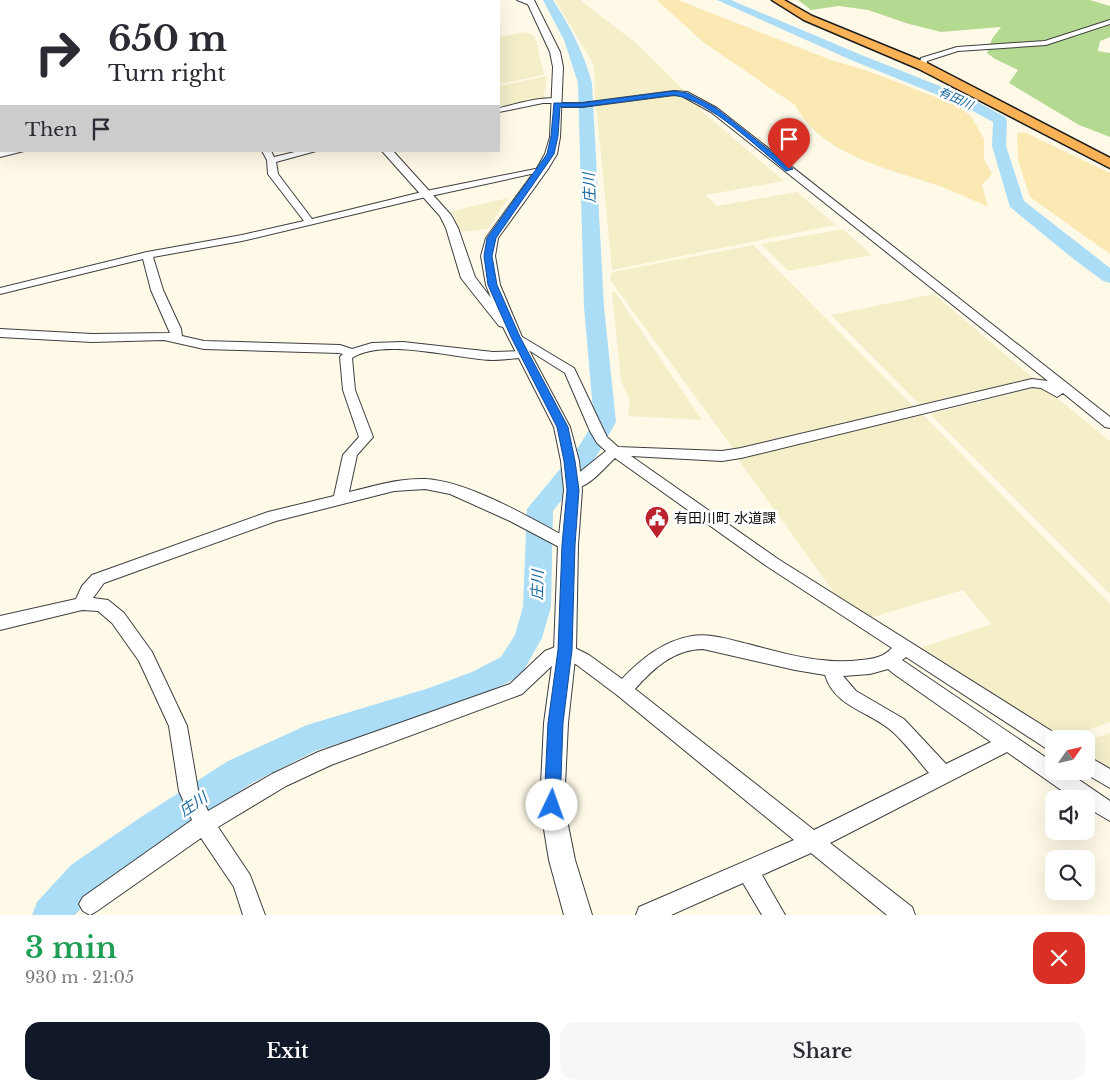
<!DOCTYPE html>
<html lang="en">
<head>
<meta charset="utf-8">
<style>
  :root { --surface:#fff; --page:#f7f7f7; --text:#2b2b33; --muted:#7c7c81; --accent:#111827 }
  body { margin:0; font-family:"Libre Baskerville","Noto Sans JP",serif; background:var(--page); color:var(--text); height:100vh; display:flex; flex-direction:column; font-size:19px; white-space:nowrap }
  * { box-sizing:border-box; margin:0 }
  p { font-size:16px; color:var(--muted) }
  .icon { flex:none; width:28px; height:28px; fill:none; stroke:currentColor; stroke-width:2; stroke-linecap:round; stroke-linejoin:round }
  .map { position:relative; height:915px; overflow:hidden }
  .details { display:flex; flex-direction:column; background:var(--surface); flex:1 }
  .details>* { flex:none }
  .top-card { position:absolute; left:0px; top:0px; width:500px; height:152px; box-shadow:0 5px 20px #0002; background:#fff; color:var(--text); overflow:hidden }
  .needle { width:32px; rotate:56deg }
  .buttons { position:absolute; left:1045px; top:730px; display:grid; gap:10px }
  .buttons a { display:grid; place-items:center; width:50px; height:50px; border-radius:10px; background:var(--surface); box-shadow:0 5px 20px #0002; font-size:25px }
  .pin { position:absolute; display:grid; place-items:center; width:42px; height:42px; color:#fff; margin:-51px -21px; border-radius:50% 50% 50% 0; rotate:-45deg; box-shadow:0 0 5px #0007 }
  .pin .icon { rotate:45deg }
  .me { position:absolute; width:55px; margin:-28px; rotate:3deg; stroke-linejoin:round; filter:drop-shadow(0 0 4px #0008) }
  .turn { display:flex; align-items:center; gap:18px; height:105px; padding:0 25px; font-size:22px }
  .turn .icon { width:65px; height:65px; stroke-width:2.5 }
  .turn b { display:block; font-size:35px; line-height:42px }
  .then { display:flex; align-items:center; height:48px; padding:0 25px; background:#0003; gap:10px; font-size:19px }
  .round { display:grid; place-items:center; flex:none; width:52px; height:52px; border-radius:15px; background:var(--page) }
  .headline { display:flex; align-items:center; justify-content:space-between; height:85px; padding:0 25px }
  h1 { font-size:30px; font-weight:600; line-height:38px; color:#1e9e55 }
  .primary-button { display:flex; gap:10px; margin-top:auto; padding:10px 25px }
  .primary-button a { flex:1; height:58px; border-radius:15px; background:var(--accent); color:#fff; font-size:20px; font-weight:600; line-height:58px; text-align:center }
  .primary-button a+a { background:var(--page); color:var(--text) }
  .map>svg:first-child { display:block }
</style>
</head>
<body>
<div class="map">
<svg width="1110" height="915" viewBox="0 0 1110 915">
  <rect width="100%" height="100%" fill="#fffae8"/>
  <!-- farmland -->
  <path fill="#f4efc9" d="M555,0h25l56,43 48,47 -89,11 -1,-36z
    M526,32l9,4 9,39 -45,9v-47z
    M547,76l-3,21 -41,10 -4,-3v-18z
    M673,94l12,2 17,11 -3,2 85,72 -78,14 11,11 80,-14 39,33 -224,45 -16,-166z
    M508,198l-20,31 -27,3 -9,-21z
    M843,229l29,26 -84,16 -27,-27z
    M753,245l161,162 -179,44 -125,-171 2,-8z
    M612,292h3l87,128 -74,-4 2,-16 -9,-19z
    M934,294l99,84 -113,27 -89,-90z
    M1042,386l68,55v153l-180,-180z
    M921,413l189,191v118l-46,17h-6l-141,-90 74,-25 -28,-34 -93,28 -32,-20 -101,-140z
    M1110,733v35l-24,-15v-12z"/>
  <!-- forest -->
  <path fill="#b4da91" d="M798,0h292l20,6v31l-10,4 -2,10 12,2v84l-31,-12 -70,-42 9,-13 -23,-11 -8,-6 5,-14 9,-12 -60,5 -32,-8 -41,-14 -29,-4 -28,4z"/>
  <!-- sand -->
  <path fill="#fbe9b4" d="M657,0h21l153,60 37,11 88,34 15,11 13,23v20l8,15 -10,11 6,22c-16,-7 -32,-15 -49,-21 -51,-18 -117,-30 -144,-81l-92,-63z
    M1024,132l86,41v81l-80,-57 -12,-37 -1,-27z"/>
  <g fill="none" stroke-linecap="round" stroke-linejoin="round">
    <!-- river -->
    <path fill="#acddf7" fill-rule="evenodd" d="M543,0h10c17,26 31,53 39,83l12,224 12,115 -20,35 -43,54 -2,96 -9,31 -21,37 -27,15 -53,21 -126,40 -63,32 -87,58 -68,50 -22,24h-43l5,-13 34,-37 70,-48 87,-56 79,-36 122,-37 43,-16 29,-15 14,-22 8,-28 4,-98 52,-63 15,-24 -10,-115 -6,-224 -14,-43z
      M717,0h14l128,54 111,44 35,19 2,3 -1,26 18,55 86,67v15l-7,-2 -32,-24 -61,-50 -18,-61 1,-24 -33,-18 -109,-44z"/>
    <defs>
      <path id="minor" d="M127,0h6v1h-6z
        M364,0h6l1,1h-6z
        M517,0h9l9,4 -3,2z
        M0,6h1v4h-1z
        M1110,20v4l-64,21 -88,6 -31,10 -1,7 -7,-2 2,-8 36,-11 88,-6z
        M674,91l13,1 30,16 393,309v11l-5,-1 -42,-34 -6,4 -16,-9 -9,-1 -291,71 -19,3 -91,-5 147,103 283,178v2h-7v12l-7,-2 -141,-92 -4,3 152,103v8h12l44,30v20l-24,-14v-8h-12l-67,-47 -177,91 82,64 3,8h-28l-76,-62 -49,22 23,40h-23l-19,-32 -72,32h-35l3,-8 155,-67 -177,-145 -40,-30 -13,-7 -7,3 -35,33 -191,71 -45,21 -68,41 32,48 15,40h-22l-9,-28 -33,-49 -104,73 -7,4 -7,-4 -4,-7 4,-7 109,-77 -13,-29 -10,-65 -30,-65 -27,-38 -14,-12 -16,-1 -82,20v-14l76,-17 6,-13 10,-11 176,-63 66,-16 9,-41 16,-18 -16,-47 -3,-33 3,-3 -4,-1 -135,-4 -40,-9 -72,2 -92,-5v-8l92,5 78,-1 -19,-43 -8,-31 -143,35v-6l147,-36 95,-17 62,-14 -36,-47 -1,-14 -5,-9h9l3,6 25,-6h17l-40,11 2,12 34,45 114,-28 119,-24v4l-119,26 -184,44 -89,16 10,33 18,39 1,7 22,5 136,4 12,4 20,-6 31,-1 90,10 35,-1 2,3 -2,3 -4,1c-10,0 -21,2 -31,2 -37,-1 -109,-23 -141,-2l3,32 18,47 -16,18 -8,37c25,-6 50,-14 76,-13 44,2 109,41 148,62l3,4 -3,4 -5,2 -5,-2 -53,-28 -60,-27 -25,-5 -31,2 -118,30 -172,62 -11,15 15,2 16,13 28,39 35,74 11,64 10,21 64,-37 46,-22 192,-68 35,-33 20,-8 24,12 33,24c19,-20 41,-38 70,-43 18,-3 39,4 56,8 37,10 75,21 113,16 12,-1 23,-3 31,-12l-124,-81 -153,-109c-12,11 -30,35 -48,30l-2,-4 41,-33 -9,-8 -7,-12 -25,-58 -54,-34 -2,-2 2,-2h8l55,33 30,63 3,6 11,10 104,4 19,-3 291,-69 16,2 -337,-269 -29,-16 -8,-1 -92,12h-28v-4h-11l-44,9v-4c19,-4 41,-12 61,-9v4h22zM703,649l92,21 30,5c10,33 45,36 68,57 13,12 24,27 36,41l-115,57 -179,-141c18,-20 39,-40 68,-40zM888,669l6,5 97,68 -45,22 -42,-45 -48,-28 -13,-15 27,-2z
        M0,151h24l-24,6z
        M1086,755l24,14v19l-29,-17h5z"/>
      <path id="tertiary" d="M244,0h8l1,1h-8z
        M526,0h8l26,52 3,15 -3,70 -3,17 -9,15 -50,69 -3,18 5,29 22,52 48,90 9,34 3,29 -4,55 -2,105 -8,73 -4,82 11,55 17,55h-28l-15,-55 -9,-55 4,-82 10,-73 4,-105 6,-55 -3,-29 -7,-34 -51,-100 -4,-1 -38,-48 -15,-50 -6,-12 -58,-65h11l58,64 7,13 17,49 16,21 -5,-13 -5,-29 5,-18 51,-70 8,-14 5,-17 3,-70 -3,-15z"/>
      <path id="trunk" d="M772,0h12l28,16 115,47 183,95v10l-191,-99 -115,-49z"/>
    </defs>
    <!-- minor casing -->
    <use href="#minor" stroke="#3e3e3e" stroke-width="2"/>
    <!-- tertiary casing -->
    <use href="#tertiary" stroke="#3e3e3e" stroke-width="2"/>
    <!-- trunk casing -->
    <use href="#trunk" stroke="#1c1c1c" stroke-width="3"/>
    <!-- minor -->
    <use href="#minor" fill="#fff" fill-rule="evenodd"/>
    <!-- tertiary -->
    <use href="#tertiary" fill="#fff" fill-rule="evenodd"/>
    <!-- trunk -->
    <use href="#trunk" fill="#f9b255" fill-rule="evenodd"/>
  </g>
  <!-- route -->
  <path fill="#1a73e8" stroke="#114b97" d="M674,91l13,2 29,15 77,61 -7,2c-28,-23 -77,-71 -112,-76l-92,12h-22l-2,29 -4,18 -58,84 -4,18 5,29 23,52 48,90 7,34 4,29 -4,55 -3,105 -9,73 -3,82 -3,6 -5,2 -6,-2 -2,-6 4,-82 10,-73 4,-105 5,-55 -3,-29 -7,-34 -46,-90 -23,-52 -4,-29 3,-18 60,-84 4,-18 3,-33h28z"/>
  <!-- icons -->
  <defs>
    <symbol id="civic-pin" viewBox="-11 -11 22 30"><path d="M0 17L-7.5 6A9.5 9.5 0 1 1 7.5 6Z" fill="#bc222e" stroke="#fff"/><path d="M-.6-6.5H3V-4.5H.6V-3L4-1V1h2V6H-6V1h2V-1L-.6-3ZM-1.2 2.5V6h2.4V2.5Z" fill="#fff"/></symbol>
  </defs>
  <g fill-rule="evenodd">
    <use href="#civic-pin" x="643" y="504" width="28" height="38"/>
  </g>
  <g text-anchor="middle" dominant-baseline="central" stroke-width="5" stroke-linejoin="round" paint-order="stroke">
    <!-- far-water labels -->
    <g font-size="12" font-style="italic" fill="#13659d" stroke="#fff">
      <text transform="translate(956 98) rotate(25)">有田川</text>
    </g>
    <!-- poi labels -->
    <g font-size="14" fill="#0b0b0b" stroke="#fff" text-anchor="start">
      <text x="674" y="518">有田川町 水道課</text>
    </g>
    <!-- water labels -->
    <g font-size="15" font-style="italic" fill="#13659d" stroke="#fff">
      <text transform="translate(589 188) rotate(-92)">庄川</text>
      <text transform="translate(537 585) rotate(-88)">庄川</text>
      <text transform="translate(193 804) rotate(-34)">庄川</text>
    </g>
  </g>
</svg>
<div class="buttons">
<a><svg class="needle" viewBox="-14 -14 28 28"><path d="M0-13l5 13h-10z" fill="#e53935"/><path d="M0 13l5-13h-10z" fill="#7c7c81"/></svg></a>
<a><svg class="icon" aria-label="sound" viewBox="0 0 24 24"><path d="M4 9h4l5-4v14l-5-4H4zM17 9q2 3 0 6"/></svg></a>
<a><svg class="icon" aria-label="search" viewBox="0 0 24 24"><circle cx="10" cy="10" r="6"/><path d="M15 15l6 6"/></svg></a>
</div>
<div class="pin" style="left:789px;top:169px;background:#d93025"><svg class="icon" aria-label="arrive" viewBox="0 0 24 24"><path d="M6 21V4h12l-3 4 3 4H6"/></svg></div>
<svg class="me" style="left:552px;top:805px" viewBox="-20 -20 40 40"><circle r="19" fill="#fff"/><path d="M0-13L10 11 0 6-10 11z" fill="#1a73e8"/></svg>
<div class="top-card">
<div class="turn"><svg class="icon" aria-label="right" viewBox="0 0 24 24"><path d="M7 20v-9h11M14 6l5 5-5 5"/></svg><div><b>650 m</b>Turn right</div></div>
<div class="then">Then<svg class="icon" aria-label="arrive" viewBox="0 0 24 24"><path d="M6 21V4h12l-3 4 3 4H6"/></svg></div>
</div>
</div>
<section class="details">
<div class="headline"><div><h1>3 min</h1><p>930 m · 21:05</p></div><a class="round" style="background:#d93025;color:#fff"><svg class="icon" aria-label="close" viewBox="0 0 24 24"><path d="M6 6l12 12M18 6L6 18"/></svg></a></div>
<div class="primary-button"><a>Exit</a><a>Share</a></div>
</section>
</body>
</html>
